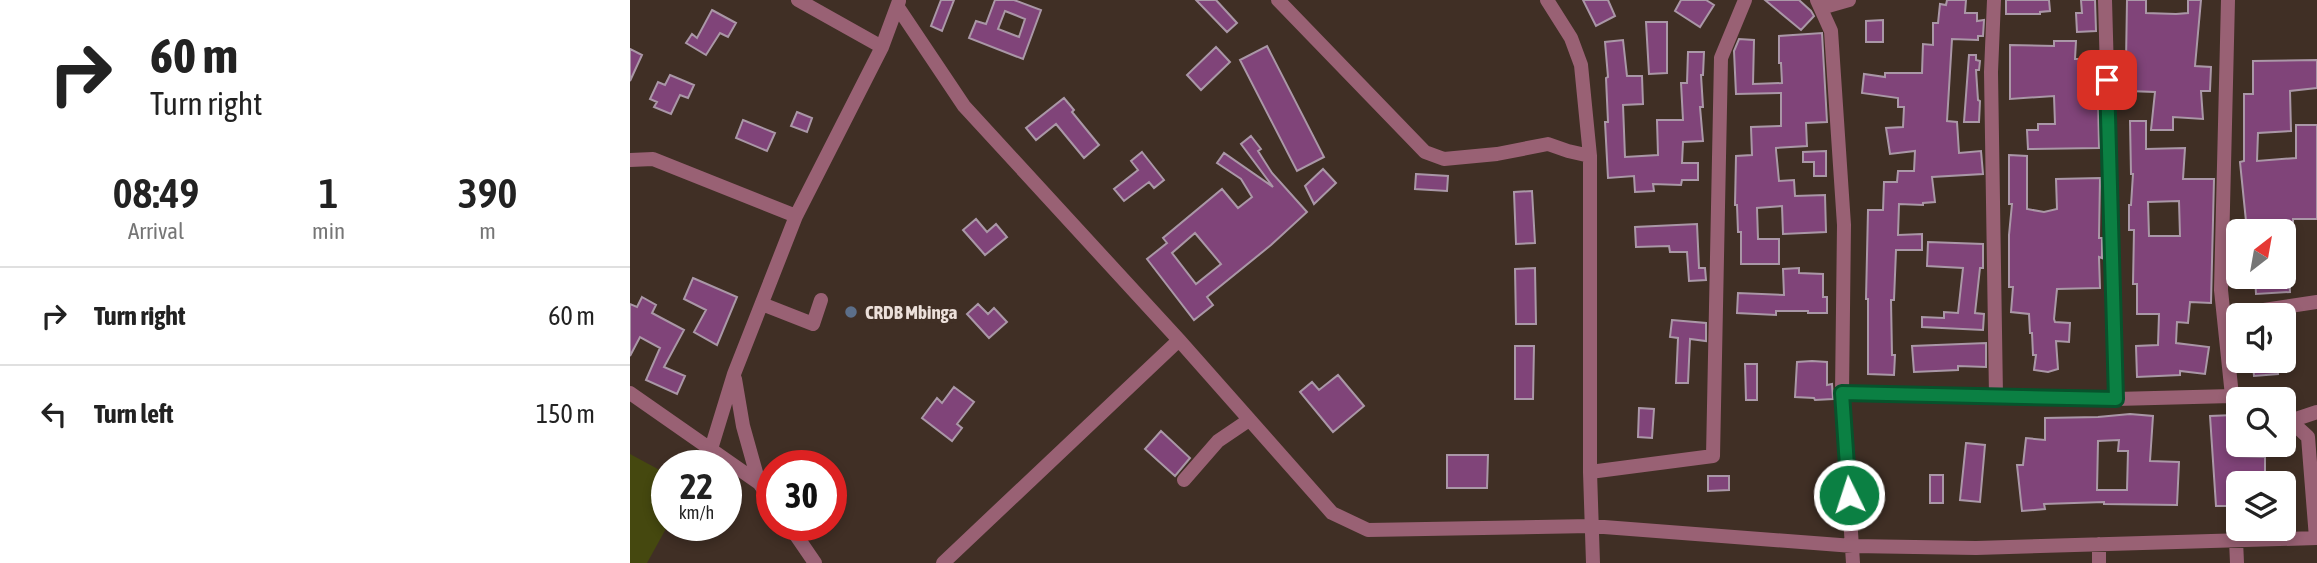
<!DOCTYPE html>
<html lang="en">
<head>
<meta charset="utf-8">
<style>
  :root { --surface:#fff; --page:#f2f2f2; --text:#222; --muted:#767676; --line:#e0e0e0 }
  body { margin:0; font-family:"Asap Condensed",sans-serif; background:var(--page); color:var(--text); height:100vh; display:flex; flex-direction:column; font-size:26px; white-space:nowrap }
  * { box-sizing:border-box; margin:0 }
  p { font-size:23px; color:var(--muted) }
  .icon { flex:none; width:38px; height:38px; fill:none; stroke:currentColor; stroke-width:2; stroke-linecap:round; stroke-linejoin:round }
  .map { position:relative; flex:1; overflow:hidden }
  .drawer { display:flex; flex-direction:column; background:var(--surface); width:630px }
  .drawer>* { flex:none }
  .hud { background:#fff; color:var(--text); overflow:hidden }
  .needle { width:46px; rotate:31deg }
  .fabs { position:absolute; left:1596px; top:219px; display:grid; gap:14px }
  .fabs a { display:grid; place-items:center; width:70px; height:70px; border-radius:10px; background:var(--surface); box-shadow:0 4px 10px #0003; font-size:35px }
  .speed { position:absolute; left:21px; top:450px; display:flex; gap:14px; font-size:35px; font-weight:700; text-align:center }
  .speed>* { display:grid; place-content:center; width:91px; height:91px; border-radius:50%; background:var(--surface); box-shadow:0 4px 10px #0003; line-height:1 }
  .speed small { font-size:18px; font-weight:400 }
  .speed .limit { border:10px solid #d22; background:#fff; color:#111 }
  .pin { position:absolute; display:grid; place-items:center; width:60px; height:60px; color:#fff; margin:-30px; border-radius:14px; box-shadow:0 4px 10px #0006 }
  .me { position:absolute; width:77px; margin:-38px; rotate:356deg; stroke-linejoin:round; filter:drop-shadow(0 0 5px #0008) }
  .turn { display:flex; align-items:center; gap:24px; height:147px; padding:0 35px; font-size:32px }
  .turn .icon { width:91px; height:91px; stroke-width:2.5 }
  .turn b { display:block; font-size:49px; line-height:60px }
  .eta { display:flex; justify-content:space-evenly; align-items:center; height:119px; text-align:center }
  .eta b { font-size:42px; font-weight:600; line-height:49px }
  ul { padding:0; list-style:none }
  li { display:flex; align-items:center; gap:21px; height:98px; padding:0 35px; border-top:2px solid var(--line) }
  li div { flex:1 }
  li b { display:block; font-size:26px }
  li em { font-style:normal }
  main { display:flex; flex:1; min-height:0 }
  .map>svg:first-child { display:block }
</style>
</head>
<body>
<main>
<section class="drawer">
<div class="hud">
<div class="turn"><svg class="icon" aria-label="right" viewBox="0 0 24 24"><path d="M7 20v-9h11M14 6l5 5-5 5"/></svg><div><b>60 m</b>Turn right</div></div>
</div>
<div class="eta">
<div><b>08:49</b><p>Arrival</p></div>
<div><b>1</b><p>min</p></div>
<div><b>390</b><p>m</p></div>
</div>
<ul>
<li><svg class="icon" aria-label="right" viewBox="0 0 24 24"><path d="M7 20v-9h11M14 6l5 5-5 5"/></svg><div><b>Turn right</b></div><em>60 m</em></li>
<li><svg class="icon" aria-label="left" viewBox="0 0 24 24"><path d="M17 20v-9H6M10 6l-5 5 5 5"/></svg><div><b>Turn left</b></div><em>150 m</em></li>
</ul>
</section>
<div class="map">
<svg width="1687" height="563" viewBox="0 0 1687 563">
  <rect width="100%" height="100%" fill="#402f25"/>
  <!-- green -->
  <path fill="#45480f" d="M0,454l37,20 1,51 -21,38h-17z"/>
  <!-- building -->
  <path fill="#804479" stroke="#aa97a7" stroke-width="2" fill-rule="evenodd" d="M311,0h13l-12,31 -11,-5z
    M365,0h19l27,10 -18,49 -54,-21 7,-17 10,3zM375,11l20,8 -6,18 -21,-8z
    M566,0h20l21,23 -10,9z
    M953,0h25l7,16 -19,10z
    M1051,0h25l8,5 -14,22 -25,-16z
    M1135,0h34l12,11 3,5 -13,14z
    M1317,0h19l-1,13h12v8l7,-1 -1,16h-5v4l-26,-1 -5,82 10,1 2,31 22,-2 2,23 -51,3 3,25 -12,1v2l-24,-1 -1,31 24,-1v16h-26l-2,50h-3l1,55h3l-1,20 -26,-1v-75h-2l2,-89h15l1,-28h13l1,-11h16l1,-20 -25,3 -4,-26 17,-1 1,-20h-6v-9l-36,-5 2,-19 21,3v-4h37l1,-29 10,1v-22h5l2,-19 6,1z
    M1376,0h43l1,11 -10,1v2h-34z
    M1451,0h14l1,31 -19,1 -1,-19h6z
    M1497,0h19v13l30,1 12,-1v-13h13l-6,66 16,1 -1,24h-9l2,28 -30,-2v13h-22l4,-38 -27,-1 -2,-29z
    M82,10l24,13 -8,14 -8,-4 -14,22 -20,-12 6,-9 5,4z
    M1253,20v22h-17v-21z
    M1016,22h21v51l-18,1z
    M1192,33l5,89 -21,1 1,23 -31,2v2l3,31 15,-1 1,16 30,-1 1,37 -43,2 -1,-28 -25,2 1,31h21v25h-38v-32h-3l-1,-27h-2l1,-49 16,-1 -1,-28 30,-1v-33l-45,1 -2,-43 5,-12 15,1 -1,44 29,-1 -1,-20h-2v-27z
    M993,40l4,36h15l1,28 -20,1 2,52 33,-2 -1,-35h26l-2,-37h6l1,-31h16l-1,23h-2l2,32h-3l3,34 -20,1 -1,21h16v17h-16l-1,5 -28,-1 1,7 -19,1 -1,-16 -26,2 -3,-56h3l-2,-44 2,-1 -3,-35z
    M1424,41h22l-1,18h5l-1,9 18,1 -1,28h2l1,51 -71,1 -1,-19h11v-6h17l-1,-28 -44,3v-54l44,1z
    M637,46l57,111 -27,14 -57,-111z
    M586,47l14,15 -29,28 -14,-15z
    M0,49l12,6 -12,26z
    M1339,55h7v5l4,1 -1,9h-3l2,30 2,1 -1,21h-15z
    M1687,60v28l-27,3 1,40 -33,2 -1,28 39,-3v-33h21v94h-24v3l-6,1 1,8h-41l-7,-69 4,-1v-67h9v-33z
    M40,75l24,10 -6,13 -8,-3 -9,19 -17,-7 3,-5 -7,-3 8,-17 7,3z
    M434,98l10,12 -2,2 27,33 -15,13 -28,-34 -20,16 -10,-12z
    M167,112l15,6 -5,14 -16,-6z
    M113,120l32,13 -8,18 -31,-13z
    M1500,121h16v28l39,-1 -2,31h31l-3,124 -21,-1 -2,21 -11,-1 -1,21 33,4 -4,27 -25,-3v4l-43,2 -1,-31 22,-1 1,-31h-22v-30h-4l1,-54h-5v-25h2l2,-31h-2zM1549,201l1,35h-31l-1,-34z
    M621,136l10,13 -3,2 14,22 35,39 -36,33 -64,52 6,8 -19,15 -47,-61 20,-16 -4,-5 59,-49 16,19 14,-11 -11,-18 -24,-16 7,-10 49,34 -32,-43zM565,233l26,31 -25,20 -24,-31z
    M1196,151v25h-12v-14h-11v-10z
    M512,152l22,28 -10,8 -5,-6 -25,19 -10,-12 24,-19 -7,-9z
    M1379,155l18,1v53l17,3 13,-3 -1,-30 44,-1 -1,60h3v20l-3,-1 1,31 -43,1 -3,30 1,3 15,1 -1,19 -13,-1 2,28 -10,3 -14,-2 2,-15h-3l-1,-22h-2l-1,-19 -18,-2 2,-25h-4v-52l3,-31h-3z
    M693,169l13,14 -22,21 -9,-18z
    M786,174l32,2 -1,15 -32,-2z
    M902,191l3,52 -19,1 -2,-52z
    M346,219l11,13 9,-8 11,13 -22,18 -22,-25z
    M1067,224l2,44h6l1,12 -17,1 -2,-29h-17l-1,-6 -33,1 -1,-20z
    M1298,242l55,2v24h-3l-5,45 9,1 -1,16 -61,-3v-10l22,1v-6l14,1 5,-45 -36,-2z
    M905,268l1,56h-20l-1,-55z
    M1169,268v5l24,1v23h4v16h-19v-2h-32v4l-39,-2 1,-20 46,2 -1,-26z
    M1625,276h34l1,16 -34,2z
    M63,278l44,19 -20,48 -23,-13 12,-22 -22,-11z
    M12,297l14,8 -4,8 32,17 -20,37 21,9 -8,18 -31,-14 14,-32 -20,-11 -10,19v-52l7,3z
    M348,304l10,10 6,-6 13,14 -18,16 -22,-24z
    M1042,320l34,3v18l-16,-2 -2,44h-12l2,-45 -8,-1z
    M1356,343v24l-28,-1v4l-44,2 -2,-26z
    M885,346h19l-1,53h-18z
    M1182,361l15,1v23l5,-1 1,15 -18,1 -1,-2 -19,-1 2,-35z
    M1647,363l1,11 -24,2 -1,-11z
    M1115,364h12v36h-11z
    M708,375l26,31 -31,26 -33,-40 12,-10 7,8z
    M324,387l20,15 -17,22 5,4 -10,13 -30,-23 15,-20 5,5z
    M1009,408l15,1 -2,29 -14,-1z
    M1500,414l23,2 -3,45 29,1 -2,43 -73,-1v-2l-60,2 1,5 -23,2 -5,-46h6l3,-27 19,2v-22l53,-1zM1489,440l-1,11h10l-1,39h-30l1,-49z
    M1604,415l1,41 30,1v26h-29v23h-20l-6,-90z
    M531,431l29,27 -15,18 -30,-27z
    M1336,443l19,2 -5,57 -20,-2z
    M817,455h41l-1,33h-40z
    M1300,475h13v28h-13z
    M1078,476h21v14l-21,1z"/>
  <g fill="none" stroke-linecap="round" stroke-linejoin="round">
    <!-- minor -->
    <path stroke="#996174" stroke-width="14" d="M168,0l84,47
      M648,0l147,152 19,7 53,-5 51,-10 20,7 22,5
      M917,0l24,38 10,27 9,91v316l3,91
      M1187,0l14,31 13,194 -2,168 11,170
      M1364,0l-3,72 5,324
      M1475,0l11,399
      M1598,0l-7,290 11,106
      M267,6l67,100 215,234 153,173 36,17 223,-4 262,20 123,2 341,-10
      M1191,8l28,-8
      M0,160l23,-1 143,57
      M132,304l51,20 8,-24
      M1594,316l93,-14
      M105,379l8,47 16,57
      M0,393l129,90 13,18
      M1212,393l274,6 116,-3 10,3
      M1654,415l24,22 8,101
      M1660,421l27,-9
      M81,449l23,-75 62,-158 86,-169 17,-46
      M960,472l123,-16 8,-398 24,-58
      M554,480l34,-39 31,-21
      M159,525l26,38
      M1606,540l1,23
      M313,563l236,-223
      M1469,563v-19"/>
  </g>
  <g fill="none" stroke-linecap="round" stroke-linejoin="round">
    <defs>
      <path id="route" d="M1219,495l-7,-102 274,6 -9,-319"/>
    </defs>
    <!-- route casing -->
    <use href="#route" stroke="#07532c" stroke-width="18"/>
    <!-- route -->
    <use href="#route" stroke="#0b8043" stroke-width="12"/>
  </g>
  <!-- markers -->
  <circle fill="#5c6f8a" stroke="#402f25" stroke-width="2.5" cx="221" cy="312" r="7"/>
  <g text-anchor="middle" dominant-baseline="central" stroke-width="7" stroke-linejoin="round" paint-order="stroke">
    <!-- poi labels -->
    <g font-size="19" font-weight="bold" fill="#ece0da" stroke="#402f25" text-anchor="start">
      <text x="235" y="312">CRDB Mbinga</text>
    </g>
  </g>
</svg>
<div class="fabs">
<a><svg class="needle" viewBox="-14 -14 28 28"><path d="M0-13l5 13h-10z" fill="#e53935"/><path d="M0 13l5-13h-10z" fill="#767676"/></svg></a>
<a><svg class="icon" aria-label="sound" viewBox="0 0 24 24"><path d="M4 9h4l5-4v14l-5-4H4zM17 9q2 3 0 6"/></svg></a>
<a><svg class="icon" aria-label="search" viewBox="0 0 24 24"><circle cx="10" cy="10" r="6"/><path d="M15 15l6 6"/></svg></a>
<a><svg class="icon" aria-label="layers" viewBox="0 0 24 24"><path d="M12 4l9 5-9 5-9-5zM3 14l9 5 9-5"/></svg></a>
</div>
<div class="speed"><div>22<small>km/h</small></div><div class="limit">30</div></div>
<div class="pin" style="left:1477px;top:80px;background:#d93025"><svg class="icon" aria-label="arrive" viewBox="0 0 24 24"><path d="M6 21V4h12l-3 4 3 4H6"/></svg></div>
<svg class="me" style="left:1219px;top:495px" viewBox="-20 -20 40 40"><circle r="17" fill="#0b8043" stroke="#fff" stroke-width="3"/><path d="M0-11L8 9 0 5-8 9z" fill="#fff"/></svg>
</div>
</main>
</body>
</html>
